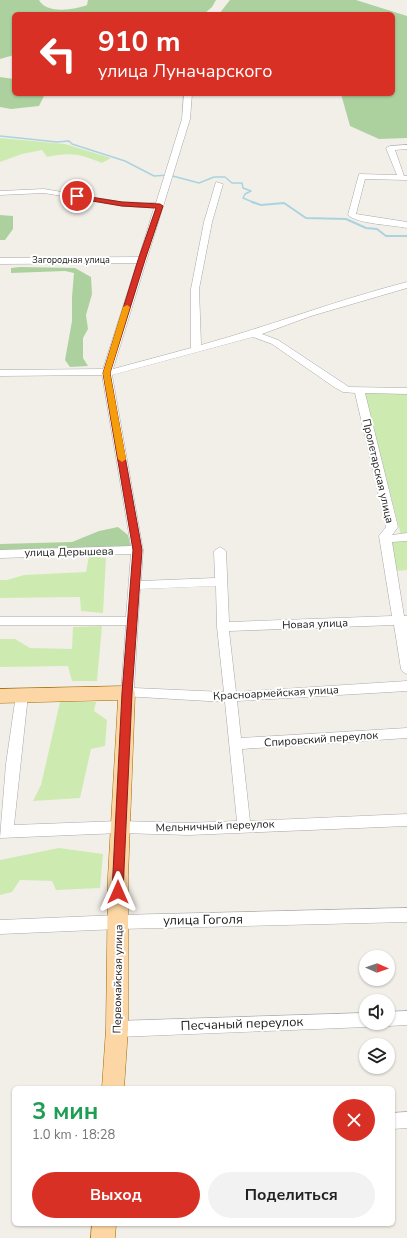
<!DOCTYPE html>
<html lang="ru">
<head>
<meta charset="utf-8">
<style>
  :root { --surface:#fff; --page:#f2f2f2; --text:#222; --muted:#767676; --accent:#d93025 }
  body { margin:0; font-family:"Nunito Sans",sans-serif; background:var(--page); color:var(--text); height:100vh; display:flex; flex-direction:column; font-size:15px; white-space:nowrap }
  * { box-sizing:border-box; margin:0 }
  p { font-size:13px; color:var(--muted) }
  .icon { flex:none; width:22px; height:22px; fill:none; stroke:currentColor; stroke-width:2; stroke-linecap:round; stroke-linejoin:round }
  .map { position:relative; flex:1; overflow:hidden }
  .sheet { position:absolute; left:12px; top:1086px; width:383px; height:140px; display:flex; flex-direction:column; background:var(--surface); border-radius:6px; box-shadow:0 1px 3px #0004 }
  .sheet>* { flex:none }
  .guide { position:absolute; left:12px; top:12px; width:383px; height:84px; border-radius:6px; box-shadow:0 1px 3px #0004; background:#d93025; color:#fff; overflow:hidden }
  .needle { width:26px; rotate:92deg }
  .fabs { position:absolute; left:359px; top:950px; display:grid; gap:8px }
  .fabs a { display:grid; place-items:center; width:36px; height:36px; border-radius:50%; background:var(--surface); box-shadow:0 1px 3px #0004; font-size:20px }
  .pin { position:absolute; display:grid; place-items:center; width:34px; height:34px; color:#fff; margin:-17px; border:2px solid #fff; border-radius:50%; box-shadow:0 1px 4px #0007 }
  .me { position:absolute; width:44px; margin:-22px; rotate:0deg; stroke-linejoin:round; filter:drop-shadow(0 0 3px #0008) }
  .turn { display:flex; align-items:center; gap:14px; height:84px; padding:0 20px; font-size:18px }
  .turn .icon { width:52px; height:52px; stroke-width:2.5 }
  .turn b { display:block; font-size:28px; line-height:34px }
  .round { display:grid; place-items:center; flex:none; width:42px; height:42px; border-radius:21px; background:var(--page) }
  .headline { display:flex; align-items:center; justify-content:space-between; height:68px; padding:0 20px }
  h1 { font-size:24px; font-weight:700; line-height:30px; color:#1e9e55 }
  .primary-button { display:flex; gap:8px; margin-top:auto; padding:8px 20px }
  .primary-button a { flex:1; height:46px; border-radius:24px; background:var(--accent); color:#fff; font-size:16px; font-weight:700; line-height:46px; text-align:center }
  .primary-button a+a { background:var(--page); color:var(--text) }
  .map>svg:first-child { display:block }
</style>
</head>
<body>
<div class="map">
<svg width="407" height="1238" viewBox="0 0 407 1238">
  <rect width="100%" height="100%" fill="#f2efe9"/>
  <!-- grass -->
  <path fill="#cdebb0" d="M0,138l65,6 46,14 -9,5c-22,-9 -31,-11 -55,-6l-5,-7 -20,4 -22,8z
    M364,393h43v177l-11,1 -6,-34 11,-2z
    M89,556l17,2 -3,55 -22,-2 -1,-14 -80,1v-18h7l17,-5 62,-3z
    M102,626l-5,55h-25l-4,-15 -68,1v-28h15l15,9 42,1 1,-22z
    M60,702h36l-2,9 13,9 -2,26 -14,3 -11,49 -47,3 8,-16z
    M59,848l44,6 -3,34 -44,2 -4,-9 -32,-1 -8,12 -12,3v-35z"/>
  <!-- forest -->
  <path fill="#add19e" d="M0,0h39c7,14 35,10 48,5l1,-5h128l-4,7 -8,7h-190v41l-14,4z
    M230,0h126l51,16v122l-28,1 -29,-13 -9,-32h52v-80h-174z
    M0,77l14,2v15h31l-6,12 -28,3 -11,-2z
    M0,215l13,1v13l-8,11h-5z
    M20,267l55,1 16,9 1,17 -6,21 2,14 -5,9v20l5,8 -18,1 -5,-7 7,-39v-24l2,-24 -9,-2 -54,2v-5z
    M118,527l10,8 3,13 -131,2v-6l72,-2 27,-11z"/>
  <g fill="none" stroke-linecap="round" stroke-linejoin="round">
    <!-- stream-far1 -->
    <path stroke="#aad3df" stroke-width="1.5" d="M0,136l57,6 12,-1 3,3 53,17 29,15 15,-1 30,8 15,-6h11l7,6h10l1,5 8,3 -6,3 -2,4 12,5"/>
    <!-- stream -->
    <path stroke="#aad3df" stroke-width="2" d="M252,202l9,3 23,-2 22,15 40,1 20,9 11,1 9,7h21"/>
    <defs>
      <path id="minor" d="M184,94h8l-2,25 -77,250 78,-21v-59l13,-67 12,-40 7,2 -11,38 -13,67 2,56c69,-19 136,-45 206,-63v6l-96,28 -49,18 16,6 71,47 58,1v6l-42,-1 33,134 -6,8 15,-2v8l-15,1 12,74h3v58l-4,-2 -2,-3 -7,-44 -165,6 7,61 171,-11v10l-170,10 4,37 166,-10v10l-165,11 8,72 157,-7v12l-218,9 -69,-2 -120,5 6,-74 10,-69 2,-3 4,-2 4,2 2,3 -14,130 106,-4 69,2 48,-2 -12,-119 -102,-6 -2,-3 5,-68h-126v-8h126l5,-63 -131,4v-8l131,-4 -29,-171 -102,1v-6l103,-1 34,-106 -137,1v-6l139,-1 15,-49 -32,-2 -78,-13 -44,2v-4l44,-2 78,13 34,1 26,-84zM253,337l19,7 62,43 9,5 12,1 31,134 -7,9 13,80 -163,6 -3,-71 -6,-4 -6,4 1,27 -74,3 2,-31 -31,-175zM216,586l1,41 7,65 -90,-4 6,-99z
        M407,145v4l-12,1 9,26h3v4l-42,-1 -9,35 51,8v6c-14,-3 -50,-4 -59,-13l11,-41 38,1 -11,-27 4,-2z
        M407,908v14l-288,7 -119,5v-14l119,-5z
        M407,1011v14l-19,1 -6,-2v-1h6v-11z
        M366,1013v10h7l-7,4 -249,10 -6,-3 -2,-5 2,-5 6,-3z
        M407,1112v16l-14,1v-16z"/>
      <path id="major" d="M127,686l6,2 2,5 -7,184v152l-4,59h-22l4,-59 2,-152 10,-177 -118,3v-14z
        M92,1224h24l-1,14h-24z"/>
    </defs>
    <!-- minor casing -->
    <use href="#minor" stroke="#a9a9a9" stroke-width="1"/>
    <!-- major casing -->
    <use href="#major" stroke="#a06b00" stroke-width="1"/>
    <!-- minor -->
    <use href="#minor" fill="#fff" fill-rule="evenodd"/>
    <!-- major -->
    <use href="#major" fill="#fcd6a4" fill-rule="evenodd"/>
  </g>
  <!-- route -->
  <path fill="#d93025" stroke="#8d1f18" d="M77,195l45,7 38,2 3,2 -18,54 -35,113 32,177 -10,143 -9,199 -1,4 -4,1 -4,-1 -2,-4 10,-199 11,-143 -30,-177 35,-113 18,-52 -34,-2 -47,-8v-3z"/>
  <!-- slow -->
  <path fill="#f59e0b" d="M127,305l3,2 -20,66 16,86 -4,3 -4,-3 -15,-86 20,-66z"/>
  <g text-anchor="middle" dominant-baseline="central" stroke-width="4" stroke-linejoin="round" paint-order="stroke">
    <!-- far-street labels -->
    <g font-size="9" fill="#222" stroke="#fff">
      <text x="71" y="260">Загородная улица</text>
    </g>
    <!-- street labels -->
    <g font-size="11" fill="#222" stroke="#fff">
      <text transform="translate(378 471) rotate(77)">Пролетарская улица</text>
      <text transform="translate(69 552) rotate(-1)">улица Дерышева</text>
      <text transform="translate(315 624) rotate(-2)">Новая улица</text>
      <text transform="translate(276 693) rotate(-3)">Красноармейская улица</text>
      <text transform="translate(321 739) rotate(-4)">Спировский переулок</text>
      <text transform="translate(215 826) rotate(-2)">Мельничный переулок</text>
      <text transform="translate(118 979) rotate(-89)">Первомайская улица</text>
    </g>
    <!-- near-street labels -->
    <g font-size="13" fill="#222" stroke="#fff">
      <text transform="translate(203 920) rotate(-1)">улица Гоголя</text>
      <text transform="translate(242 1024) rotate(-2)">Песчаный переулок</text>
    </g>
  </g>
</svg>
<div class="fabs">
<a><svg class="needle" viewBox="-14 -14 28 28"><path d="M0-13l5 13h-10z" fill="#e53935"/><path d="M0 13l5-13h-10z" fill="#767676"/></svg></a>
<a><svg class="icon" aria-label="sound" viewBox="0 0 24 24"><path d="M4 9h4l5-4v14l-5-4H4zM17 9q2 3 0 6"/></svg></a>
<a><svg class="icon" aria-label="layers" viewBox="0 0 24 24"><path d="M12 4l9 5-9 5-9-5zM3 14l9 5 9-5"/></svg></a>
</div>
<div class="pin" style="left:77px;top:196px;background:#d93025"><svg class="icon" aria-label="arrive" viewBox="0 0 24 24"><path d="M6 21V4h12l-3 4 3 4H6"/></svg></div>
<svg class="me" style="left:118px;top:892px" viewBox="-20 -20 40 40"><path d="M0-17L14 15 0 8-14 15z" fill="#d93025" stroke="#fff" stroke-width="4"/></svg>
<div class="guide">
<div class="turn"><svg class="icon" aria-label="left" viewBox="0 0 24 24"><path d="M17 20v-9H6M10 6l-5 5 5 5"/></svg><div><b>910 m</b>улица Луначарского</div></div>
</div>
<section class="sheet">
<div class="headline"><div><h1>3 мин</h1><p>1.0 km · 18:28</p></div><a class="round" style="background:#d93025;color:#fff"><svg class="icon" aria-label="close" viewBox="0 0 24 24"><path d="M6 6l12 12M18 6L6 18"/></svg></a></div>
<div class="primary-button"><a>Выход</a><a>Поделиться</a></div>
</section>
</div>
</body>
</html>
